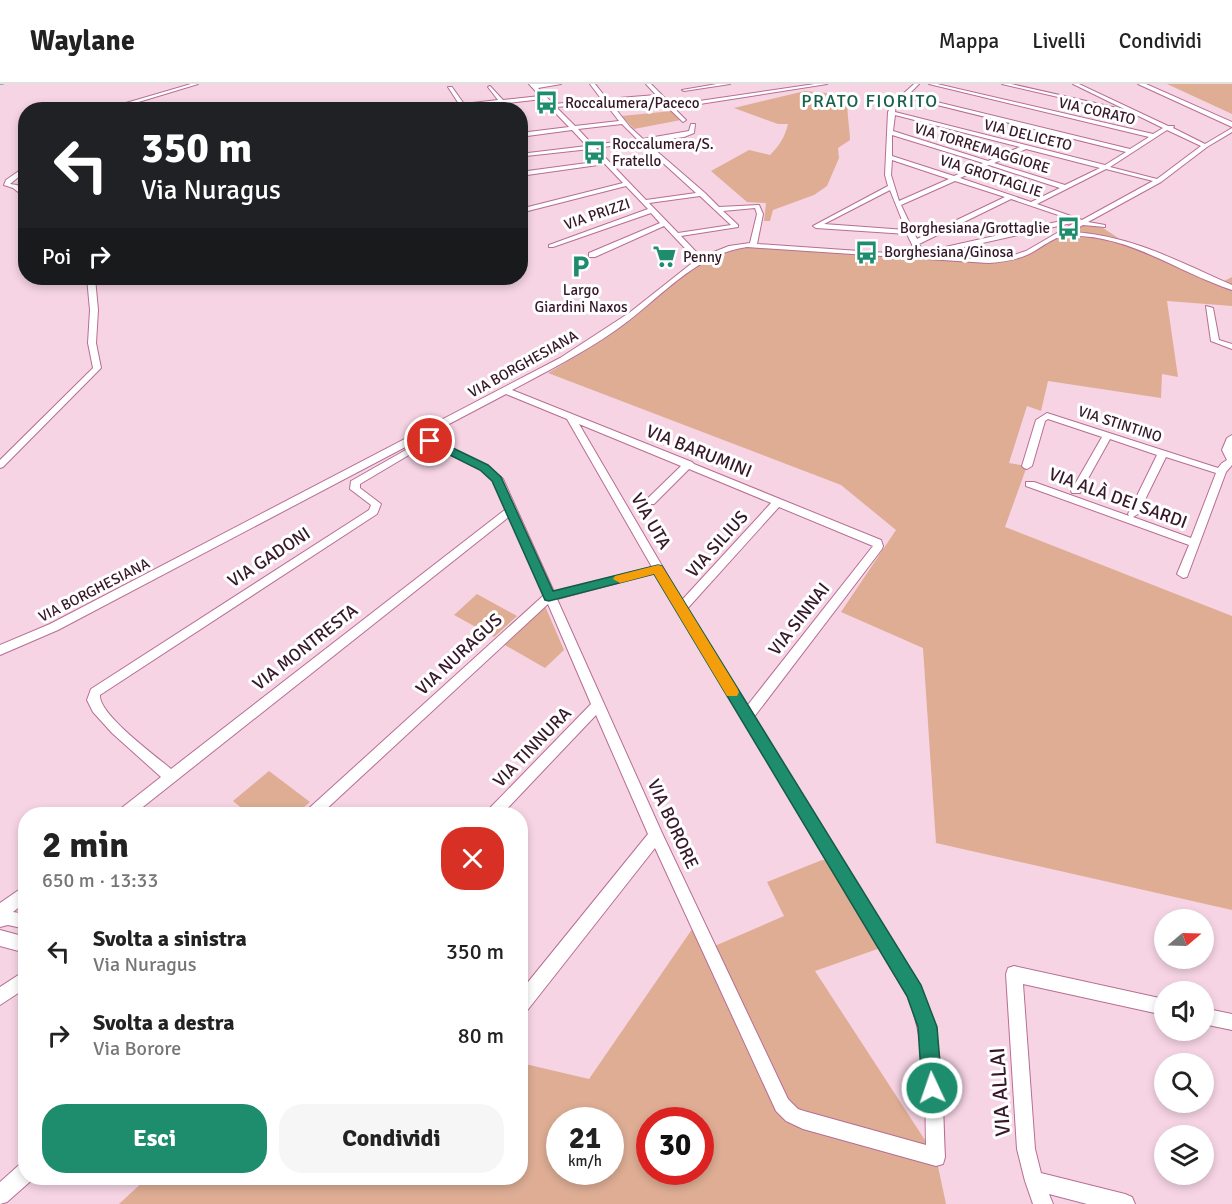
<!DOCTYPE html>
<html lang="it">
<head>
<meta charset="utf-8">
<style>
  :root { --surface:#fff; --page:#f6f6f6; --text:#222; --muted:#767676; --line:#e0e0e0; --accent:#1e8d6d }
  body { margin:0; font-family:Signika,sans-serif; background:var(--page); color:var(--text); height:100vh; display:flex; flex-direction:column; font-size:22px; white-space:nowrap }
  * { box-sizing:border-box; margin:0 }
  p { font-size:20px; color:var(--muted) }
  .icon { flex:none; width:33px; height:33px; fill:none; stroke:currentColor; stroke-width:2; stroke-linecap:round; stroke-linejoin:round }
  .map { position:relative; flex:1; overflow:hidden }
  .sheet { position:absolute; left:18px; top:723px; width:510px; height:378px; display:flex; flex-direction:column; background:var(--surface); border-radius:24px; box-shadow:0 3px 9px #0003 }
  .sheet>* { flex:none }
  .top-card { position:absolute; left:18px; top:18px; width:510px; height:183px; border-radius:24px; box-shadow:0 3px 9px #0003; background:#202124; color:#fff; overflow:hidden }
  .needle { width:39px; rotate:71deg }
  .controls { position:absolute; left:1154px; top:825px; display:grid; gap:12px }
  .controls a { display:grid; place-items:center; width:60px; height:60px; border-radius:50%; background:var(--surface); box-shadow:0 3px 9px #0003; font-size:30px }
  .speed { position:absolute; left:546px; top:1023px; display:flex; gap:12px; font-size:30px; font-weight:700; text-align:center }
  .speed>* { display:grid; place-content:center; width:78px; height:78px; border-radius:50%; background:var(--surface); box-shadow:0 3px 9px #0003; line-height:1 }
  .speed small { font-size:15px; font-weight:400 }
  .speed .limit { border:9px solid #d22; background:#fff; color:#111 }
  .pin { position:absolute; display:grid; place-items:center; width:51px; height:51px; color:#fff; margin:-26px; border:3px solid #fff; border-radius:50%; box-shadow:0 2px 6px #0007 }
  .me { position:absolute; width:66px; margin:-33px; rotate:357deg; stroke-linejoin:round; filter:drop-shadow(0 0 4px #0008) }
  .turn { display:flex; align-items:center; gap:21px; height:126px; padding:0 24px; font-size:27px }
  .turn .icon { width:78px; height:78px; stroke-width:2.5 }
  .turn b { display:block; font-size:42px; line-height:51px }
  .then { display:flex; align-items:center; height:57px; padding:0 24px; background:#0003; gap:12px; font-size:22px }
  .round { display:grid; place-items:center; flex:none; width:63px; height:63px; border-radius:24px; background:var(--page) }
  .summary { display:flex; align-items:center; justify-content:space-between; height:102px; padding:0 24px }
  h1 { font-size:36px; font-weight:700; line-height:45px }
  .primary-button { display:flex; gap:12px; margin-top:auto; padding:12px 24px }
  .primary-button a { flex:1; height:69px; border-radius:24px; background:var(--accent); color:#fff; font-size:24px; font-weight:700; line-height:69px; text-align:center }
  .primary-button a+a { background:var(--page); color:var(--text) }
  ul { padding:0; list-style:none }
  li { display:flex; align-items:center; gap:18px; height:84px; padding:0 24px }
  li div { flex:1 }
  li b { display:block; font-size:22px }
  li em { font-style:normal }
  header { display:flex; align-items:center; gap:36px; box-sizing:border-box; height:84px; padding:0 30px; background:var(--surface); border-bottom:2px solid var(--line) }
  header strong { font-size:28px }
  nav { display:flex; gap:33px; margin-inline-start:auto; font-size:21px }
  .map>svg:first-child { display:block }
</style>
</head>
<body>
<header>
<strong>Waylane</strong>
<nav><a>Mappa</a><a>Livelli</a><a>Condividi</a></nav>
</header>
<div class="map">
<svg width="1232" height="1120" viewBox="0 0 1232 1120">
  <rect width="100%" height="100%" fill="#f6d4e4"/>
  <!-- green -->
  <path fill="#dead94" fill-rule="evenodd" d="M1167,0h65v30z
    M805,7l42,4 6,4 -5,2c-2,9 2,28 2,39l-12,8 1,10 -12,28 -13,9 -41,15 -3,11h-6l2,-18 -19,-1 -36,-31 38,-21 21,5c9,-9 15,-18 18,-31h-10l-44,-16z
    M672,27l9,9 -47,9 -12,-13z
    M1083,139l20,5 23,15 94,40 12,-6v29l-65,-5 11,76 -16,-3 -1,24 -113,-17 -7,30 -14,-5 -18,57 18,3 -22,61 227,89v294l-296,-67 -13,-195 -82,-36 55,-82 -55,-45 -293,-112 37,-22 117,-91 38,-15 219,16 56,-3z
    M477,510l40,22 -23,21 -40,-22z
    M545,522l19,44 -19,18 -42,-24z
    M269,687l41,31 -14,12h-47l-16,-13z
    M822,776l11,1 53,85 -71,25 121,186 10,47h-827l28,-26h373l1,-115 68,16 108,-157 13,26 74,-32 -17,-34zM560,1036h50v52h-50zM650,1036h50v52h-50z"/>
  <g fill="none" stroke-linecap="round" stroke-linejoin="round">
    <!-- stream -->
    <path stroke="#5ea2bf" stroke-width="1.5" d="M0,0h3"/>
    <defs>
      <path id="minor" d="M191,0h7l-86,26h-10z
        M529,0h32l-23,4 15,16 49,-4 -12,-16h5l12,15 49,-4 -10,-11h5l21,21 143,-21h12l-153,24 12,12 -3,2 -25,-24 -48,4 20,25 13,12 46,-8 2,-7h4l-1,9 -10,4 -38,5 59,51 14,14 40,-2 4,9 -6,30 160,11 -10,-21 -91,-6 -3,-2 75,-40 -3,-11 3,-63 4,-8 9,-8 -1,-2h3l11,-10h5l-11,11 222,54 19,-12 -220,-53h8l216,50 10,-6 -90,-44h6l89,42h6l-1,2 32,16 27,-16v4l-25,15 -46,35 -73,40 17,3v2l-22,-2 -13,7c58,2 110,30 162,53v5c-55,-18 -105,-57 -166,-54 -12,0 -26,13 -37,18 -13,6 -27,8 -41,9l-241,-16c-53,7 -89,54 -131,83 -33,23 -68,41 -104,60l180,72 2,2 187,76 2,6 -1,3 -128,168 166,268c25,60 22,109 25,172l-2,7 -7,2 -133,-37 -17,-8 -10,-10 -121,-263 -129,164 -6,2v-22l128,-158 -52,-119 -94,99h-16l2,-4 103,-106 -43,-100 -227,210h-16l2,-4 237,-215 -34,-79 -376,298h-17l2,-4 42,-33 -49,-44 -19,-21 -6,-12 4,-11 278,-179 2,-5 -21,-16 1,-8 60,-34h6l2,2 -59,35v4l21,16 -4,10 -277,181c-2,19 56,61 71,74l335,-260 -11,-27 -12,-11 -56,-28v-4h6l56,28 14,12 51,113 98,-25 -85,-148 -61,-25 -448,236 -58,25v-10l50,-21 510,-266 69,-45 67,-53 -32,-34 -69,31h-6v-4l71,-30 -9,-10 -98,34h-4v-2l99,-36 -22,-23 -106,27v-4l103,-26 -18,-19 -85,12v-4l82,-11 -12,-12 -64,7 2,-3 59,-7 -15,-16 -52,7v-4l49,-6 -27,-28 -91,11h-5l-1,-3 14,-3 -11,-17h4l12,17 34,-4 -10,-13 2,-1 13,14 37,-4zM905,13l221,55 -21,13 -210,-53 1,-7zM605,19l14,18 -44,5 -19,-19zM895,31l125,32 -32,14 -95,-30zM622,40l15,15 -44,6 -15,-16zM1167,46l34,16 -44,33 -47,-12zM892,51l91,28 -29,13 -62,-20zM640,58l56,51 -50,7 -50,-52zM1026,65l74,19 -35,17 -71,-22zM892,76l57,19 -50,22 -8,-26zM989,81l71,23 -29,14 -71,-24zM1106,85l47,12 -71,39 -45,-16zM955,97l50,16 -88,42 -16,-34zM890,106l16,40 -82,-6zM700,112l31,29 -53,8 -29,-30zM1011,115l59,20 -147,33 -4,-8zM755,124l2,6 -7,29 -21,3 -28,11 -20,-21 57,-9v-2l-15,-14zM1076,138l-50,29 -15,5 -31,3 -55,-3zM579,340l102,42 -35,34v4h8l35,-35 82,34 -89,97zM779,423l94,39 -126,160 -60,-97zM655,489l253,424c19,47 17,98 18,148l-122,-34 -6,-2 -10,-10 -126,-266 -105,-234z
        M717,0h13l-46,7 -2,-1z
        M1002,0h9l106,24 -3,2z
        M26,82v5l-16,13 7,1 9,7v6l-13,-10 -9,-3 2,-5z
        M87,194h8l3,32 -2,33 5,25 -98,99 -3,1v-8l93,-92 -5,-25 2,-33z
        M1206,222l7,2 6,32 13,4v5l-21,-8z
        M1047,329l171,55 4,-5 5,-3 -5,-10 5,-12 5,-3v30l-6,7 -39,105 -4,1 -6,-4 12,-29 -163,-59v-4h8l95,34 -1,-2 29,-59 -47,-16 -30,54h-8l-1,-2 31,-54 -54,-18 -3,2 -13,45 -5,3 -3,-1 -2,-2 14,-46zM1166,373l50,16 -25,65 -58,-21 5,-3z
        M26,801v17l-13,10 13,2v15l-18,-4 -8,2v-24z
        M0,846l26,7v16l-26,-7z
        M1014,882l150,33v16l-141,-31 12,165 6,24 84,21 7,3 3,7h-48l-38,-10 4,10h-20l-8,-23 -8,-32 -11,-175 2,-6z
        M26,886v18l-26,17v-18z
        M1203,924l29,6v16l-29,-6z
        M26,1079v15l7,1 -26,23 -7,2v-22l19,-17z"/>
      <path id="major" d="M1138,0h8l86,38v5z"/>
    </defs>
    <!-- minor casing -->
    <use href="#minor" stroke="#b86d94" stroke-width="2"/>
    <!-- major casing -->
    <use href="#major" stroke="#b86d94" stroke-width="2"/>
    <!-- minor -->
    <use href="#minor" fill="#fff" fill-rule="evenodd"/>
    <!-- major -->
    <use href="#major" fill="#fff" fill-rule="evenodd"/>
  </g>
  <!-- route -->
  <path fill="#1e8d6d" stroke="#145c47" stroke-width="1.5" d="M430,353l58,28 13,12 52,114 105,-26 4,1 259,419 16,42 5,61 -3,7 -7,3 -7,-3 -3,-7 -4,-61 -11,-31 -253,-422 -105,27 -4,-1 -53,-119 -12,-11 -54,-27v-5z"/>
  <!-- slow -->
  <path fill="#f59e0b" d="M658,481l4,1 75,122 2,4 -2,4h-10l-73,-122 -34,9 -7,-4 2,-3z"/>
  <!-- icons -->
  <defs>
    <symbol id="bus-bare" viewBox="-9 -9 18 18"><path d="M-5-6H5V4H4V6H2V4H-2V6H-4V4H-5ZM-3.5-4V0h7V-4ZM-3.5 1.2v1.5H-2V1.2ZM2 1.2v1.5H3.5V1.2Z" fill="#1e8d6d" stroke="#fff" stroke-width="2.5" paint-order="stroke"/></symbol>
    <symbol id="supermarket-bare" viewBox="-9 -9 18 18"><path d="M-6-5.5h2.5l.6 2H6L4.5 2H-2.5L-4.4-4H-6ZM-1.5 3.2a1.3 1.3 0 1 0 .1 0ZM3 3.2a1.3 1.3 0 1 0 .1 0Z" fill="#1e8d6d" stroke="#fff" stroke-width="2.5" paint-order="stroke"/></symbol>
    <symbol id="parking-bare" viewBox="-9 -9 18 18"><path d="M-3.5-5.5H1a3.5 3.5 0 0 1 0 7H-1V5.5H-3.5ZM-1-3.4V-.6H.8a1.4 1.4 0 0 0 0-2.8Z" fill="#1e8d6d" stroke="#fff" stroke-width="2.5" paint-order="stroke"/></symbol>
  </defs>
  <g fill-rule="evenodd">
    <use href="#bus-bare" x="530" y="2" width="33" height="33"/>
    <use href="#bus-bare" x="578" y="52" width="33" height="33"/>
    <use href="#bus-bare" x="1052" y="128" width="33" height="33"/>
    <use href="#bus-bare" x="850" y="152" width="33" height="33"/>
    <use href="#supermarket-bare" x="648" y="156" width="33" height="33"/>
    <use href="#parking-bare" x="564" y="166" width="33" height="33"/>
  </g>
  <g text-anchor="middle" dominant-baseline="central" stroke-width="6" stroke-linejoin="round" paint-order="stroke">
    <!-- far-poi labels -->
    <g font-size="15" fill="#361828" stroke="#fff" text-anchor="start">
      <text x="565" y="19">Roccalumera/Paceco</text>
      <text x="612" y="60">Roccalumera/S.<tspan x="612" dy="17">Fratello</tspan></text>
      <text x="1050" y="144" text-anchor="end">Borghesiana/Grottaglie</text>
      <text x="884" y="168">Borghesiana/Ginosa</text>
      <text x="683" y="173">Penny</text>
      <text x="581" y="206" text-anchor="middle">Largo<tspan x="581" dy="17">Giardini Naxos</tspan></text>
    </g>
    <!-- far-street labels -->
    <g font-size="15" fill="#361828" stroke="#fff">
      <text transform="translate(1097 27) rotate(13)">VIA CORATO</text>
      <text transform="translate(1028 51) rotate(14)">VIA DELICETO</text>
      <text transform="translate(982 64) rotate(17)">VIA TORREMAGGIORE</text>
      <text transform="translate(991 92) rotate(18)">VIA GROTTAGLIE</text>
      <text transform="translate(597 130) rotate(-19)">VIA PRIZZI</text>
      <text transform="translate(523 280) rotate(-29)">VIA BORGHESIANA</text>
      <text transform="translate(1120 340) rotate(18)">VIA STINTINO</text>
      <text transform="translate(94 506) rotate(-27)">VIA BORGHESIANA</text>
    </g>
    <!-- far-quarter labels -->
    <g font-size="18" letter-spacing="1.5" fill="#17614a" stroke="#fff">
      <text x="870" y="17">PRATO FIORITO</text>
    </g>
    <!-- street labels -->
    <g font-size="18" fill="#361828" stroke="#fff">
      <text transform="translate(699 367) rotate(22)">VIA BARUMINI</text>
      <text transform="translate(1118 414) rotate(20)">VIA ALÀ DEI SARDI</text>
      <text transform="translate(651 437) rotate(60)">VIA UTA</text>
      <text transform="translate(717 460) rotate(-48)">VIA SILIUS</text>
      <text transform="translate(269 473) rotate(-33)">VIA GADONI</text>
      <text transform="translate(799 535) rotate(-52)">VIA SINNAI</text>
      <text transform="translate(305 563) rotate(-38)">VIA MONTRESTA</text>
      <text transform="translate(459 570) rotate(-43)">VIA NURAGUS</text>
      <text transform="translate(532 663) rotate(-46)">VIA TINNURA</text>
      <text transform="translate(673 740) rotate(65)">VIA BORORE</text>
    </g>
    <!-- near-street labels -->
    <g font-size="21" fill="#361828" stroke="#fff">
      <text transform="translate(1000 1008) rotate(-94)">VIA ALLAI</text>
    </g>
  </g>
</svg>
<div class="controls">
<a><svg class="needle" viewBox="-14 -14 28 28"><path d="M0-13l5 13h-10z" fill="#e53935"/><path d="M0 13l5-13h-10z" fill="#767676"/></svg></a>
<a><svg class="icon" aria-label="sound" viewBox="0 0 24 24"><path d="M4 9h4l5-4v14l-5-4H4zM17 9q2 3 0 6"/></svg></a>
<a><svg class="icon" aria-label="search" viewBox="0 0 24 24"><circle cx="10" cy="10" r="6"/><path d="M15 15l6 6"/></svg></a>
<a><svg class="icon" aria-label="layers" viewBox="0 0 24 24"><path d="M12 4l9 5-9 5-9-5zM3 14l9 5 9-5"/></svg></a>
</div>
<div class="speed"><div>21<small>km/h</small></div><div class="limit">30</div></div>
<div class="pin" style="left:430px;top:357px;background:#d93025"><svg class="icon" aria-label="arrive" viewBox="0 0 24 24"><path d="M6 21V4h12l-3 4 3 4H6"/></svg></div>
<svg class="me" style="left:932px;top:1004px" viewBox="-20 -20 40 40"><circle r="17" fill="#1e8d6d" stroke="#fff" stroke-width="3"/><path d="M0-11L8 9 0 5-8 9z" fill="#fff"/></svg>
<div class="top-card">
<div class="turn"><svg class="icon" aria-label="left" viewBox="0 0 24 24"><path d="M17 20v-9H6M10 6l-5 5 5 5"/></svg><div><b>350 m</b>Via Nuragus</div></div>
<div class="then">Poi<svg class="icon" aria-label="right" viewBox="0 0 24 24"><path d="M7 20v-9h11M14 6l5 5-5 5"/></svg></div>
</div>
<section class="sheet">
<div class="summary"><div><h1>2 min</h1><p>650 m · 13:33</p></div><a class="round" style="background:#d93025;color:#fff"><svg class="icon" aria-label="close" viewBox="0 0 24 24"><path d="M6 6l12 12M18 6L6 18"/></svg></a></div>
<ul>
<li><svg class="icon" aria-label="left" viewBox="0 0 24 24"><path d="M17 20v-9H6M10 6l-5 5 5 5"/></svg><div><b>Svolta a sinistra</b><p>Via Nuragus</p></div><em>350 m</em></li>
<li><svg class="icon" aria-label="right" viewBox="0 0 24 24"><path d="M7 20v-9h11M14 6l5 5-5 5"/></svg><div><b>Svolta a destra</b><p>Via Borore</p></div><em>80 m</em></li>
</ul>
<div class="primary-button"><a>Esci</a><a>Condividi</a></div>
</section>
</div>
</body>
</html>
